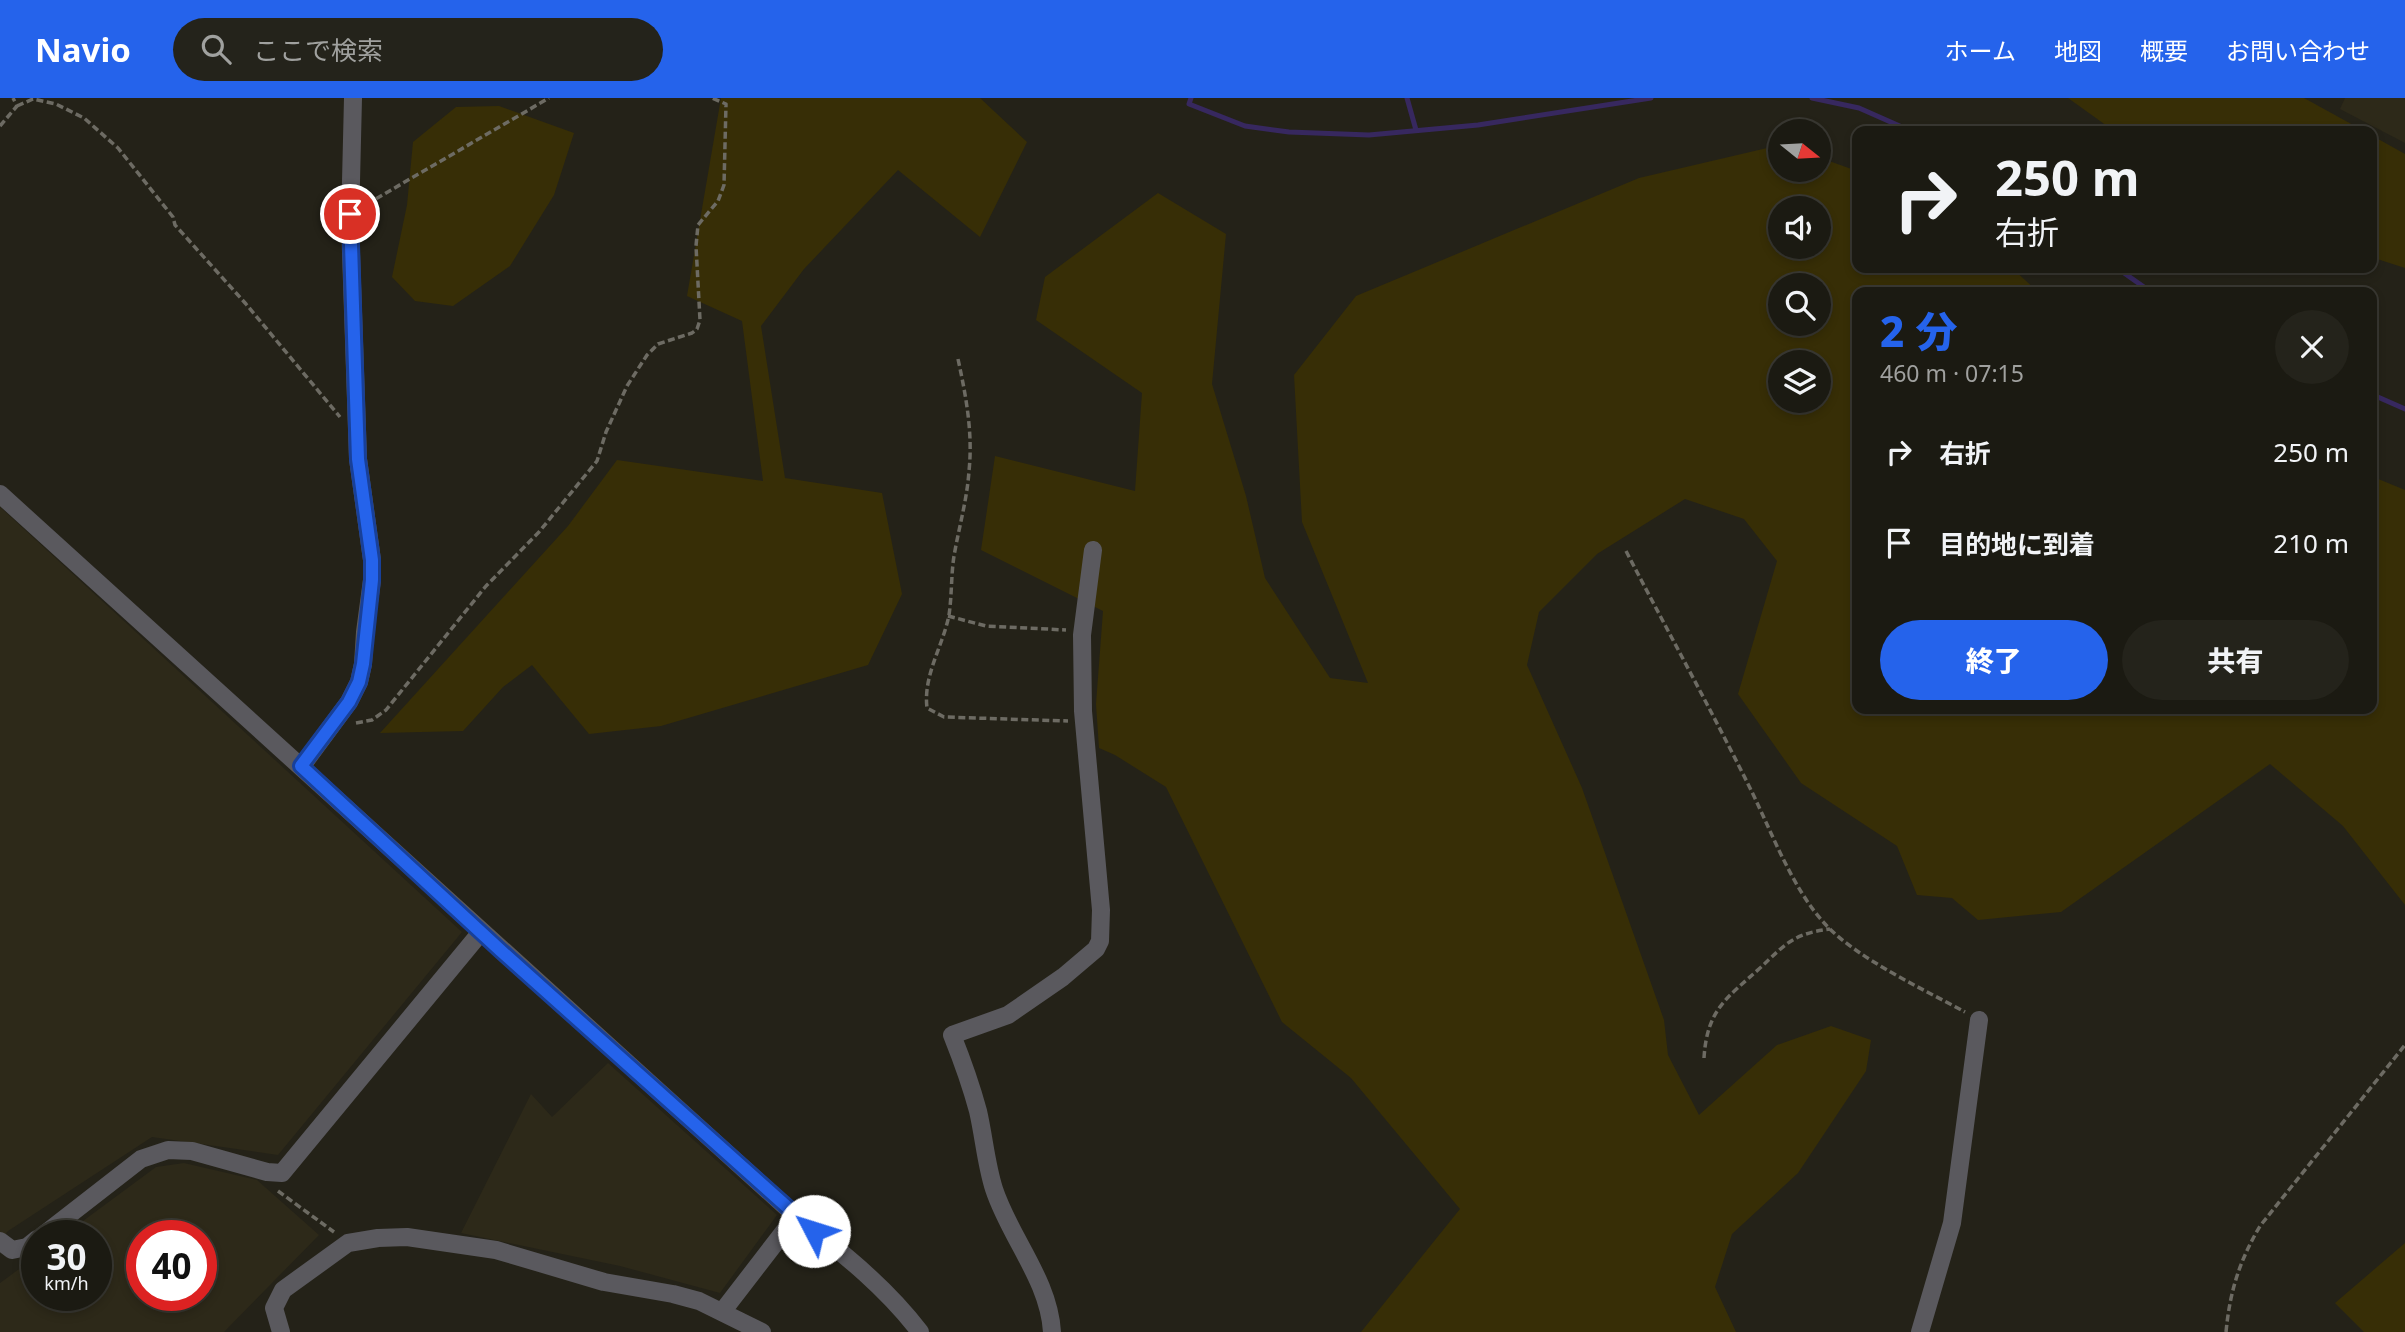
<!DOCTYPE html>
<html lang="ja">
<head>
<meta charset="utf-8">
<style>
  :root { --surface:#1b1a12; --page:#24231b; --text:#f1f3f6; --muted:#a0a19f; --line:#393832; --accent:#2563eb }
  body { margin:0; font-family:"Noto Sans","Noto Sans JP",sans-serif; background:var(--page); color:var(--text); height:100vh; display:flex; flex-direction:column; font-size:26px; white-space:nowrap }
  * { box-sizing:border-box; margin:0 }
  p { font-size:23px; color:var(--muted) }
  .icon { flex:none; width:38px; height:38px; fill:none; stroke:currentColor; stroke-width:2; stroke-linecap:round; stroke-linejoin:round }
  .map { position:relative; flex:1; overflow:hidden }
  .panel { position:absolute; left:1852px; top:189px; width:525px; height:427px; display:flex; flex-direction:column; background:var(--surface); border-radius:14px; box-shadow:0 4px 10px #0003,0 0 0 2px var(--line) }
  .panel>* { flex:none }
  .guide { position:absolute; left:1852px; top:28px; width:525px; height:147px; border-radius:14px; box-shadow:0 4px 10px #0003,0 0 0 2px var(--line); background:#1b1a12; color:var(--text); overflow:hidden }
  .needle { width:46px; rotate:108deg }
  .buttons { position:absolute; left:1768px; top:21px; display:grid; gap:14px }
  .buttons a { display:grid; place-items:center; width:63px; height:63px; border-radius:50%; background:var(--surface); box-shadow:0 4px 10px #0003,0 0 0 2px var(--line); font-size:35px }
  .speed { position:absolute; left:21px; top:1122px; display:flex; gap:14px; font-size:35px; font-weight:700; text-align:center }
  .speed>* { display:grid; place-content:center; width:91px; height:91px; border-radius:50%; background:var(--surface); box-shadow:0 4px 10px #0003,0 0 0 2px var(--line); line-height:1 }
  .speed small { font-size:18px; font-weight:400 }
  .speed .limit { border:10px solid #d22; background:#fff; color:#111 }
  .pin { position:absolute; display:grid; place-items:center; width:60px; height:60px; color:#fff; margin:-30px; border:4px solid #fff; border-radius:50%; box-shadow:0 2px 7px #0007 }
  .me { position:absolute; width:77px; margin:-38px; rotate:310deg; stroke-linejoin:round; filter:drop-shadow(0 0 5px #0008) }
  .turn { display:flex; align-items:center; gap:24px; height:147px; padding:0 28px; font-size:32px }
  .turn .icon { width:91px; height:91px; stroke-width:2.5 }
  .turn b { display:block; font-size:49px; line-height:60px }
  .round { display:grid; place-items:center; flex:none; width:74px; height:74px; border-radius:37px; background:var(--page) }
  .summary { display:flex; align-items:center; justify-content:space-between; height:119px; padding:0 28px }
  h1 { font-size:42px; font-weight:800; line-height:52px; color:var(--accent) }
  .cta { display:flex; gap:14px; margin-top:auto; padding:14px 28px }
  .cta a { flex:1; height:80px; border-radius:42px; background:var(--accent); color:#fff; font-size:28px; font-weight:800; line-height:80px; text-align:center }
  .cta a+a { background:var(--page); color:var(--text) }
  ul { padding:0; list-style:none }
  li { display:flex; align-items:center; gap:21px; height:91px; padding:0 28px }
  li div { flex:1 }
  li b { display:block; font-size:26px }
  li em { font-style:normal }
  header { display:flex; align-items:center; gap:42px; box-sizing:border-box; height:98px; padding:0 35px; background:var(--accent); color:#fff }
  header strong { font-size:33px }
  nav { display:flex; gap:38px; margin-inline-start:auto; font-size:24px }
  .search { width:490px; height:63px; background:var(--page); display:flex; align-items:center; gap:18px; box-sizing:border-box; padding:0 24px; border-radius:38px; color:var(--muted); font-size:26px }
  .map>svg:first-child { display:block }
</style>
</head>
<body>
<header>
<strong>Navio</strong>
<div class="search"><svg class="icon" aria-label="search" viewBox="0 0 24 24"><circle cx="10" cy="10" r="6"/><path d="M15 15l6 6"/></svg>ここで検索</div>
<nav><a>ホーム</a><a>地図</a><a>概要</a><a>お問い合わせ</a></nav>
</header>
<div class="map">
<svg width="2405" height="1234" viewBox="0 0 2405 1234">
  <rect width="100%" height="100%" fill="#242218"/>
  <!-- built -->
  <path fill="#2d2919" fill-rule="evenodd" d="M2345,0h60v45l-65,-34z
    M0,409l462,425 -184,223 -126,-18 -144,94 -8,9z
    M608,965l169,152 -57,78 -100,-27 -159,-33 70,-139 21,23z
    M184,1065l73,17 62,55 -95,97h-224v-49l37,-27v39h59v-59l-32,-1 92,-68zM142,1138h59v59h-59z"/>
  <!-- green -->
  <path fill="#372e06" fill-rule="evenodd" d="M721,0h259l47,44 -47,95 -82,-67 -94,99 -43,57 24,152 97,15 20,101 -34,71 -207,61 -72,8 -57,-69 -29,22 -40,44 -83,2 188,-207 49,-66 146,21 -21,-160 -55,-25z
    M2068,0h236l60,33h-250z
    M499,8l75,27 -20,62 -44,71 -57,40 -38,-5 -23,-24 15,-72 6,-63 43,-35z
    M2371,37l34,19v114l-34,-11z
    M1780,47v25h38v-13l39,14v97h155l26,24h-181v417h514v-233l34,14v415l-62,-79 -73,-62 -209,148 -83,8 -26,-22 -35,-3 -20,-49 -96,-63 -63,-89 39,-133 -33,-42 -59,-20 -88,55 -58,58 -12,53 55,123 82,232 4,35 31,60 78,-70 54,-19 40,14 -5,31 -68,102 -66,61 -17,53 21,45h-375l99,-123 -109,-131 -69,-56 -116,-235 -51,-32 -16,-7 -3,-44 7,-93 -122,-61 14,-94 140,35 7,-98 -106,-73 9,-43 113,-84 68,41 -14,150 34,112 19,82 65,100 38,5 -66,-161 -8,-147 62,-79 283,-118zM1780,110h38v39h-38zM1780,187h38v39h-38zM1780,264h38v39h-38z
    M2405,1145v89h-41l-29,-29z"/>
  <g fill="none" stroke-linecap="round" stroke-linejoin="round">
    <!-- stream -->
    <path stroke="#37285f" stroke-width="5" d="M1191,0l-2,6 56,22 44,6 80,3 109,-10 173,-27
      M1407,0l9,32
      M1812,0l47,10 52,23
      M2117,170l34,24
      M2371,296l34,15"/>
    <!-- path -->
    <path stroke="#6d6b63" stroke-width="3.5" stroke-dasharray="7 3.5" stroke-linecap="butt" d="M17,8l16,-7 23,5 28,14 34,30 55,69 2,8 71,79 94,113
      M0,28l17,-20 -4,-8
      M367,106l182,-106
      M958,261c8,37 15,74 11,112 -2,29 -10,56 -15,85 -3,19 -2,39 -5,59 -6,31 -26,60 -22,93l17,9 124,4
      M1626,453c40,77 82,153 121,231 23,45 44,106 79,143 32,34 97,64 139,87
      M948,518l38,10 80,4
      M356,625l16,-3 14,-10 100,-124 53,-54 58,-71 9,-29 21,-46 20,-31 11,-11 34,-11 5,-4 3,-9 -4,-74 2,-21 20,-24 6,-16 2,-81 -14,-6
      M1704,960c3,-49 23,-60 56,-90 26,-24 32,-34 70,-39
      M278,1093l56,41
      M2226,1234c4,-41 13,-70 34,-106l145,-181"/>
    <!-- minor -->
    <path stroke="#5a595e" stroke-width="18" d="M0,396l796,722c45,36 89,70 124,116
      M301,669l48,-65 10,-20 4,-18 2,-32 7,-52v-20l-14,-101 -8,-236 3,-125
      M42,1138l99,-77 27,-9 24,1 75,21 15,1 199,-241
      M0,1143l12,9 15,-3 10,-8
      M722,1214l74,-96
      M281,1234l-7,-24 9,-18 65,-47 30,-5 29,-1 89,13 108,32 69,12 26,7 63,31
      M1052,1234c-3,-52 -42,-94 -58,-143 -8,-25 -10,-52 -16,-78 -7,-26 -16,-51 -26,-76l56,-20 55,-38 33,-28 4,-8 1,-31 -18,-199 -1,-76 11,-85
      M1920,1234l32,-109 27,-203"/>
  </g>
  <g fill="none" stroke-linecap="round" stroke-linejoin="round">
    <defs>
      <path id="route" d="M350,116l8,245 14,101v20l-9,84 -4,18 -10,20 -48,64 199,184 314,281"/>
    </defs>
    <!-- route casing -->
    <use href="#route" stroke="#184099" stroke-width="18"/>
    <!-- route -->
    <use href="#route" stroke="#2563eb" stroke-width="12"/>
  </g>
</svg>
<div class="buttons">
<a><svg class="needle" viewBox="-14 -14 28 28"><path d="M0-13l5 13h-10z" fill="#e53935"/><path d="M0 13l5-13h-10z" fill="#a0a19f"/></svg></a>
<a><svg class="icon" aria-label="sound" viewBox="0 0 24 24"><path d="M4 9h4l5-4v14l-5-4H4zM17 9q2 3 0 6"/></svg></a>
<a><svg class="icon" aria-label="search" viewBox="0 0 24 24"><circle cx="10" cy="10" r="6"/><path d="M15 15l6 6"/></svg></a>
<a><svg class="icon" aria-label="layers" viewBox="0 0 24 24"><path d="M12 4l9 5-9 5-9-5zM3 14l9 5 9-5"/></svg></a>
</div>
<div class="speed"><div>30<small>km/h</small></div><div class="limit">40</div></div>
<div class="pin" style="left:350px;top:116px;background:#d93025"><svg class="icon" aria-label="arrive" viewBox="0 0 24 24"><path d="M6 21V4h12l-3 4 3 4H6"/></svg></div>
<svg class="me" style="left:814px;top:1133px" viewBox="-20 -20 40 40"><circle r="19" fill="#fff"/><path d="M0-13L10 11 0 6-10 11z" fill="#2563eb"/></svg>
<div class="guide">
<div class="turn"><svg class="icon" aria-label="right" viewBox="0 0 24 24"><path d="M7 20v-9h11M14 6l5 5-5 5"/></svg><div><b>250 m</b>右折</div></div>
</div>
<section class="panel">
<div class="summary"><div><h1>2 分</h1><p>460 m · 07:15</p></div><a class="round"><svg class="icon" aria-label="close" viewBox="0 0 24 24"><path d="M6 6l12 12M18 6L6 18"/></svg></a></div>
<ul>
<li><svg class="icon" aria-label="right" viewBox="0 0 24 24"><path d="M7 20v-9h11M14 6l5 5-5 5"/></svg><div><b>右折</b></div><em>250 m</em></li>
<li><svg class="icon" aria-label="arrive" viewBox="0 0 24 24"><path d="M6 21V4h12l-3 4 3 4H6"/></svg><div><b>目的地に到着</b></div><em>210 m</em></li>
</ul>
<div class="cta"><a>終了</a><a>共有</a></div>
</section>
</div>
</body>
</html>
